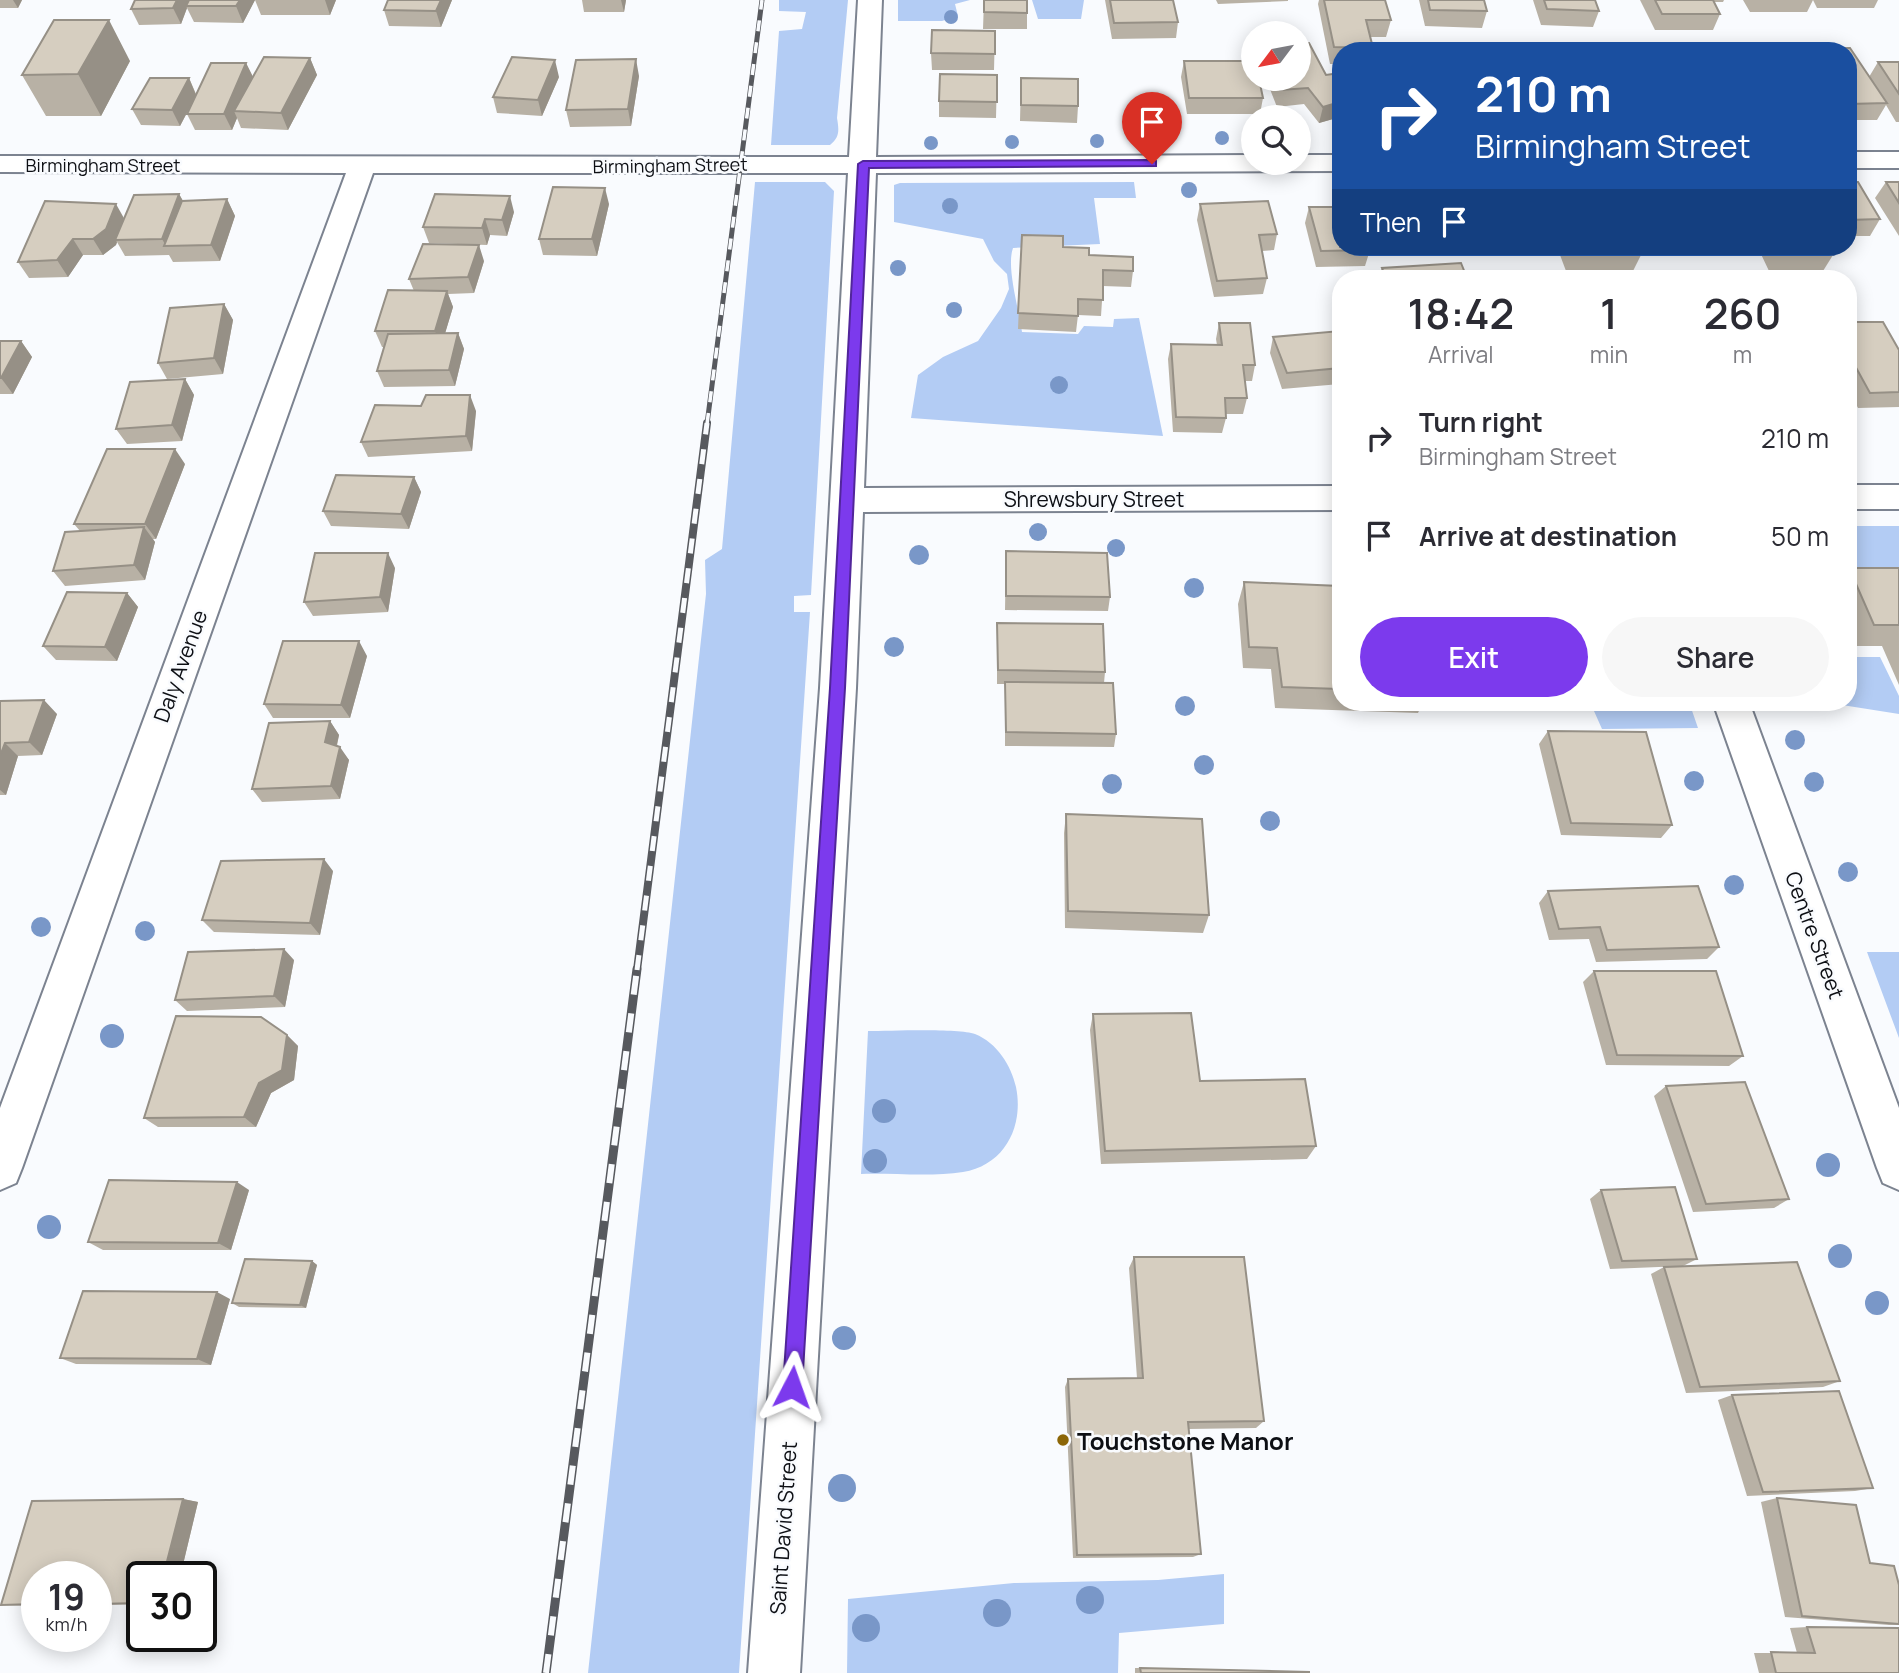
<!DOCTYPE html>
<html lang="en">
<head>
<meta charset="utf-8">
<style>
  :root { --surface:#fff; --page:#f7f7f7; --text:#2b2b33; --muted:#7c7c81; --accent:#7c3aed }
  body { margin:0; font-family:Manrope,sans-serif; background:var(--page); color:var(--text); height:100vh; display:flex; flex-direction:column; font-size:26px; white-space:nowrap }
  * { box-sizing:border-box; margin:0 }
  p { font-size:23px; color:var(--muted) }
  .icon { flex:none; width:38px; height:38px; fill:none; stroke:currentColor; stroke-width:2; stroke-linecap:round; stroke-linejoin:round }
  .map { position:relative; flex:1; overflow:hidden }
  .sheet { position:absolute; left:1332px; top:270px; width:525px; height:441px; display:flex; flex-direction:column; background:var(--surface); border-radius:28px; box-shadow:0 4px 18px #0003 }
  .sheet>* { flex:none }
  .top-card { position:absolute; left:1332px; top:42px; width:525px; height:214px; border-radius:28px; box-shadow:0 4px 18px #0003; background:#1a4fa0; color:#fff; overflow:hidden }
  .needle { width:46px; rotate:238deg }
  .buttons { position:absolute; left:1241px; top:21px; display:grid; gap:14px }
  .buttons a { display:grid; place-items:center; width:70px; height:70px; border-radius:50%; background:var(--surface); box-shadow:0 4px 18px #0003; font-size:35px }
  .speed { position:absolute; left:21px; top:1561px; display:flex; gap:14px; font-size:35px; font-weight:700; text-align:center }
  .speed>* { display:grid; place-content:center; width:91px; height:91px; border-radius:50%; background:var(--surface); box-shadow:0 4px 18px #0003; line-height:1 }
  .speed small { font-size:18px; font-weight:400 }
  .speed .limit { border:4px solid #111; border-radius:10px; background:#fff; color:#111 }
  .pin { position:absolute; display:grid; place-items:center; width:60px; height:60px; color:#fff; margin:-72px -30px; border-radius:50% 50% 50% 0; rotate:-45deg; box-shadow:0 0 7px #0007 }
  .pin .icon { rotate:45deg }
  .me { position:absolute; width:77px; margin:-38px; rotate:4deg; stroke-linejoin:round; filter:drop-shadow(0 0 5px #0008) }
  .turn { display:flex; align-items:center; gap:24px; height:147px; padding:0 28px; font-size:32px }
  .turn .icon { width:91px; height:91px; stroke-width:2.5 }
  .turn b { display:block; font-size:49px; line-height:60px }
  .then { display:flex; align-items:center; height:66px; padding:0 28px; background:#0003; gap:14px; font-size:26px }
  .eta { display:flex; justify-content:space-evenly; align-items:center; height:119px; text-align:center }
  .eta b { font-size:42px; font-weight:600; line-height:49px }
  .button { display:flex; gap:14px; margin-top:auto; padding:14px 28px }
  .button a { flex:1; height:80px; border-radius:42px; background:var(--accent); color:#fff; font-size:28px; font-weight:600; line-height:80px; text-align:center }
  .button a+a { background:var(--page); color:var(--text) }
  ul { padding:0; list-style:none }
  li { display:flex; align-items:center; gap:21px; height:98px; padding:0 28px }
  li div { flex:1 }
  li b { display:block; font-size:26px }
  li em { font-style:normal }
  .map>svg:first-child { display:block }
</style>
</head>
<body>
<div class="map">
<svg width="1899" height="1673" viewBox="0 0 1899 1673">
  <rect width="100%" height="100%" fill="#f9fbfe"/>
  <!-- green -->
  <path fill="#b3ccf4" d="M779,0h69l-11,118c2,12 3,19 -7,27h-59l8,-114 23,-2 4,-17 -27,-1z
    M898,0h72l-15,4 3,12 -16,5h-44z
    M1032,0h52l-3,19h-43z
    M755,182h70l9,9 -23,404 -17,1v16h16l-71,1061h-151l118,-1079 -1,-34 17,-11z
    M1134,182l2,16h-42l6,46 -87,4c-7,19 6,61 9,84l56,2 6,-8 29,1 1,-8 25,-1 24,118 -252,-18 7,-43 25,-18 35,-16 23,-33 8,-19 -2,-15 -13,-13 -11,-22 -89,-17v-37l6,-2z
    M1848,526h51v52l-51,5z
    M1848,657h32l19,39v18l-76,-12h25z
    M1590,702h99l9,26 -96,1z
    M1867,952h32v86z
    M868,1031c22,0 90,-3 107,3 22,9 36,31 41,53 8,39 -11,78 -53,85 -31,5 -70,1 -102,2z
    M1224,1574v50l-105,9 -1,40h-271l1,-74 166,-16 144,-3z"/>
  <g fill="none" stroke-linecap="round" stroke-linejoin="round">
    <defs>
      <path id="minor" d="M858,0h24l-6,157 377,-2v8h45v-8h42v16l-464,2 -12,315 476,-2v24l-477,2 -7,176 -56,985h-52l72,-985 28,-515h-475l-351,995 -6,15 -16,7v-82l346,-935 -346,-1v-16l849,1z
        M1848,152h51v16h-51z
        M1848,485h51v24h-51z
        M1713,702h36l150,406v82l-16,-7 -6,-15z"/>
    </defs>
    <!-- minor casing -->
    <use href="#minor" stroke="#7c8390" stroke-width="4"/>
    <!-- minor -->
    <use href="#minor" fill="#fff" fill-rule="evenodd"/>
    <defs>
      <path id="rail-far2" d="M707,424l55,-424"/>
      <path id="rail-far1" d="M637,970l70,-547"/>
      <path id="rail" d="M546,1673l91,-704"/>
    </defs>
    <!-- rail-far2 casing -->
    <use href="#rail-far2" stroke="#57595e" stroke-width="5"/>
    <!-- rail-far1 casing -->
    <use href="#rail-far1" stroke="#57595e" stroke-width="8"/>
    <!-- rail casing -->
    <use href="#rail" stroke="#57595e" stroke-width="9"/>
    <!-- rail-far2 -->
    <use href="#rail-far2" stroke="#f9fbfe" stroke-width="3.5" stroke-dasharray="11" stroke-linecap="butt"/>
    <!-- rail-far1 -->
    <use href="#rail-far1" stroke="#f9fbfe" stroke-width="5" stroke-dasharray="15" stroke-linecap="butt"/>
    <!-- rail -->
    <use href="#rail" stroke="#f9fbfe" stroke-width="6" stroke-dasharray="19" stroke-linecap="butt"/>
  </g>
  <!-- trees -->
  <g fill="#7997c8">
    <circle cx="951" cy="17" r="7"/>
    <circle cx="1222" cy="138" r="7"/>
    <circle cx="1097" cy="141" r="7"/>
    <circle cx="1012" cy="142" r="7"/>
    <circle cx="931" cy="143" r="7"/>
    <circle cx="1189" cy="190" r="8"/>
    <circle cx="950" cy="206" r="8"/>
    <circle cx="898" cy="268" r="8"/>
    <circle cx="954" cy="310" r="8"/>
    <circle cx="1059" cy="385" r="9"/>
    <circle cx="1038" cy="532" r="9"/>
    <circle cx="1116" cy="548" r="9"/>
    <circle cx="919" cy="555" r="10"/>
    <circle cx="1194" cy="588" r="10"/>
    <circle cx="894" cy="647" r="10"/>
    <circle cx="1185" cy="706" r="10"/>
    <circle cx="1795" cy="740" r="10"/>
    <circle cx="1204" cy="765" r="10"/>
    <circle cx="1694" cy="781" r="10"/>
    <circle cx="1814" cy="782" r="10"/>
    <circle cx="1112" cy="784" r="10"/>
    <circle cx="1270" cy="821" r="10"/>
    <circle cx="1848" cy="872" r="10"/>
    <circle cx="1734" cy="885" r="10"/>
    <circle cx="41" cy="927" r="10"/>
    <circle cx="145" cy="931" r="10"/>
    <circle cx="112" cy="1036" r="12"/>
    <circle cx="884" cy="1111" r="12"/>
    <circle cx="875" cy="1161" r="12"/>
    <circle cx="1828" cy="1165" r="12"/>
    <circle cx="49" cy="1227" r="12"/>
    <circle cx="1840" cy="1256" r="12"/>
    <circle cx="1877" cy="1303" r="12"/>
    <circle cx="844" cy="1338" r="12"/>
    <circle cx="842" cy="1488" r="14"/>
    <circle cx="1090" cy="1600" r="14"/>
    <circle cx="997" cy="1613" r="14"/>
    <circle cx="866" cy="1628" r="14"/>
  </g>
  <!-- wall -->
  <path fill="#b8b1a5" d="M0,0h22l-4,8h-18z
    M135,0h120l-12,23 -49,-1 -7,-14 -6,16 -42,1 -8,-16z
    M255,0h81l-6,15h-69z
    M388,0h64l-11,27 -52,-1 -5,-16z
    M582,0h44l-2,12h-40z
    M984,0l43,13v16h-44z
    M1105,0h68l5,22 -2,16 -64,1z
    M1216,0h72v1l-70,3z
    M1319,0h66l6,20 -5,17h-16l3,11 -1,3h-32v13h-10l-12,-60z
    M1419,0h65l3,11 -5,17 -57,-2z
    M1533,0h62l4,11 -6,16 -52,-2z
    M1640,0h84l-1,2h-9l6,12 -7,16h-58z
    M1743,0h135l-4,8h-57l-4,-8 -6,12h-57z
    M995,31l-1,39h-62l-1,-17z
    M1544,43l27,8h-29z
    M1850,48l19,29 9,-15h21v60h-3l-10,-17 -9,15h-29v-69h-41l1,-2z
    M310,58l7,17 -29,55 -47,-2 -4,-10 -5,12h-37l-8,-16 7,-14 -14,26 -39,-1 -9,-16 57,-31 7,16 50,-31 7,14z
    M130,61l-29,55h-55l-24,-41z
    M1184,61l79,37 -3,16h-73l-6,-37z
    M1340,73v44l-21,6 -15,-19 -27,3 -11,-28h32z
    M997,75l-1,43 -57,-1v-16z
    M639,76l-8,50 -61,1 -4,-17z
    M559,77l-17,39 -45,-3 -4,-16z
    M1021,78l57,28 -1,17 -57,-2z
    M1848,182l32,37 -10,17h-22z
    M1886,182h13v54l-24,-38z
    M179,194l4,7 44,-2 8,17 -15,45 -47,1 -4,-7 -44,1 -8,-14 -1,3 -13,10h-20l-15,22 -39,1 -11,-16 106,-43z
    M609,204l-12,52 -54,-1 -4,-16z
    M1200,204l77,30 -3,16 -12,1 5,27 -4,16 -49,3 -17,-77z
    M1309,207l61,43 -5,16 -49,1 -11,-44z
    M514,212l-7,24 -17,-1 -3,10 -58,-2 -6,-16z
    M1022,235l67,20 44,16 -2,16 -28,-1 -2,30 -23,-1 -2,17 -58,-3z
    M1464,247h51l-1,3h-49z
    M1557,247h80l4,8 -8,16h-67z
    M1662,247h65l-3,6 -60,-2z
    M1730,247h99l4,8 -10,16h-54l-9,-19h-27z
    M484,261l-10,32 -26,1 5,13 -8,26h13l6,16 -9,37 -71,1 -7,-16 7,-24h-2l-7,-16 39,-40 -5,-12z
    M1382,268l85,10h-89z
    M224,304l9,16 -10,54 -56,5 -9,-16z
    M1848,322l51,28v57l-41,1 -10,-19z
    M1219,323l36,42 -3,16h-7l2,17 -4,16h-17v4l-4,15 -49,-1 -5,-73 3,-15 46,1 -1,-6z
    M1340,331v53l-58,5 -12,-36 3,-16z
    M0,341h21l11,16 -19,37h-13z
    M185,379l9,16 -12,46 -55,3 -11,-15z
    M421,406l55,5 -4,40 -104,6 -7,-15z
    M185,464l-29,75h-3l2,3 -10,38 -80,6 -12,-15 27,-40 -6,-7z
    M414,477l7,15 -12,37 -78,-3 -8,-15z
    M1006,551l104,46 -2,14 -103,-1z
    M1340,567v135h83l-5,11 -143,-5 -4,-39 -28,-1 -5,-64 6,-22 91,4z
    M395,568l-7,44 -75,4 -9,-14z
    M1849,568h50v117l-17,-39h-26l-8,-18v-58z
    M127,593l11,14 -21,54 -61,-1 -13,-14z
    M997,623l108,49 -1,11 12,51 -2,13 -109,-1v-62h-8z
    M367,656l-17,62h-77l-9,-14z
    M0,701l57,13 -15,41 -24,1 -12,39h-6z
    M330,721l9,14 -2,11 12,14 -9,39 -78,3 -10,-13z
    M1548,731l124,94 -11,13 -100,-3 -22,-91z
    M1066,814l143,101 -6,18 -138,-5 -1,-95z
    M333,871l-13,64 -106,-3 -12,-12z
    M1548,891l171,56 -12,12 -111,3 -7,-23 -40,1 -10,-37z
    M294,960l-9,47 -98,4 -12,-11z
    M1594,971l149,85 -14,10 -123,-1 -23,-83z
    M1093,1014l107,67 116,65 -9,13 -206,5 -11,-134z
    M287,1035l11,11 -4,34 -23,13 -15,34h-98l-14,-9z
    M1666,1086l123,113 -15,9 -81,4 -39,-116z
    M249,1190l-18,60h-128l-15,-8z
    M1601,1190l96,69 -14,7 -73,3 -20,-70z
    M1134,1257l130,164 -8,7 -67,1 12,125 -8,3 -120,1 -8,-171 3,-8 69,-1 -8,-110z
    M312,1261l5,4 -11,43 -67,-1 -7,-4z
    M1664,1267l176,114 -17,6 -137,6 -35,-119z
    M230,1299l-19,66 -135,-1 -16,-6z
    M1732,1395l141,93 -18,3 -108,5 -29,-96z
    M1777,1498l122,87v40h-10l-104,-8 -24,-115z
    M183,1499l15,3 -18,75h-38v27l-46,1v-28h-59v29l-36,-1 31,-104z
    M1807,1627l92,46h-140l-5,-20h43l-7,-25z
    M1135,1668h5l169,5h-174z"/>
  <!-- shaded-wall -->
  <path fill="#969086" d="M13,0h9l-4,8z
    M177,0h14l-5,6 1,2 -6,16 -8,-16z
    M240,0h15l-12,23 -7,-17z
    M325,0h11l-6,15z
    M441,0h11l-11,27 -5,-16z
    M621,0h5l-2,12z
    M109,20l21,41 -29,55 -23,-42z
    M310,58l7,17 -29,55 -7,-17z
    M636,59l3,17 -8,50 -3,-17z
    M555,60l4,17 -17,39 -4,-16z
    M246,63l8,16 -20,32 3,7 -5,12 -8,-16z
    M189,78l7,17 -16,31 -8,-16z
    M1340,102v15l-21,6 4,-16z
    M605,188l4,16 -12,52 -5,-17z
    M179,194l9,16 -22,36 -4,-7z
    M510,196l4,16 -7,24 -5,-16z
    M227,199l8,17 -15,45 -9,-16z
    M116,204l9,16 -10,20 2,2 -1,3 -13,10 -10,-16z
    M485,219l5,16 -3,10 -5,-17z
    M73,239l10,16 -15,22 -11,-17z
    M479,245l5,16 -10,32 -6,-16z
    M447,291l6,16 -12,40 -6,-16z
    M224,304l9,16 -10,54 -9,-16z
    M458,333l6,16 -9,37 -6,-16z
    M21,341l11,16 -19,37 -12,-16z
    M185,379l9,16 -12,46 -10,-16z
    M470,395l6,16 -4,40 -6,-15z
    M175,449l10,15 -29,75 -11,-15z
    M414,477l7,15 -12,37 -8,-15z
    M144,527l11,15 -10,38 -11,-15z
    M388,553l7,15 -7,44 -8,-15z
    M127,593l11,14 -21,54 -12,-14z
    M359,641l8,15 -17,62 -9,-13z
    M44,700l13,14 -15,41 -13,-13z
    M330,721l9,14 -5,21 -9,-14z
    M5,743l13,13 -12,39 -6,-5v-34z
    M340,747l9,13 -9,39 -9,-13z
    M324,859l9,12 -13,64 -10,-12z
    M284,949l10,11 -9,47 -11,-11z
    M287,1035l11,11 -4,34 -23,13 -15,34 -12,-10 15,-34z
    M237,1182l12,8 -18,60 -13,-7z
    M312,1261l5,4 -11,43 -6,-3z
    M217,1292l13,7 -19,66 -14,-6z
    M183,1499l15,3 -18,75h-17z"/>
  <!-- building -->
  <path fill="#d6cec0" stroke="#969086" stroke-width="2" d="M135,0h42l-4,8 -42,1z
    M189,0h51l-4,6h-50z
    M388,0h53l-5,11 -52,-1z
    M984,0h43v13l-43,-1z
    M1110,0h63l5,22 -64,1z
    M1324,0h61l6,20h-25l7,28 -39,-1z
    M1428,0h56l3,11 -57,-1z
    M1544,0h51l4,11 -52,-2z
    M1655,0h58l7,14h-58z
    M54,20h55l-31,54 -56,1z
    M932,30l63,1v23l-64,-1z
    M1309,43l17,32 14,-2v29l-17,5 -15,-19 -28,2 -4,-11h22v-35z
    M1544,43h24l3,8h-24z
    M1850,48l37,55 -39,1v-53h-39l-1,-2z
    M264,57l46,1 -29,55 -47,-2z
    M512,57l43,3 -17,40 -45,-3z
    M636,59l-8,50 -62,1 10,-50z
    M1184,61h69v18h6l4,19h-74z
    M1878,62h21v32z
    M211,63h35l-22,51h-37z
    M940,74l57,1v27l-58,-1z
    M150,78h39l-17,32 -40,-1z
    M1021,78l57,1v27l-57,-1z
    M1848,182h10l22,37 -32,1z
    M1886,182h13v21z
    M553,187l52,1 -13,51h-53z
    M179,194l-17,45 -47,1 19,-45z
    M435,194l75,2 -8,24 -17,-1 -3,9 -59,-1z
    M227,199l-16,46 -47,1 18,-45z
    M45,201l71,3 -10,25 -13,10h-20l-16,21 -39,2z
    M1268,201l9,33 -18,1 8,43 -50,3 -17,-77z
    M1309,207h31v40h29l1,3 -49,1z
    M1022,235l41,1v11l26,1v7l44,2v14l-30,-1v30l-25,-1v17l-60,-3z
    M423,244l56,1 -11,32 -59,2z
    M1570,247h67l4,8h-68z
    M1774,247h55l4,8h-55z
    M1461,263l6,15h-81l-4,-10z
    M388,290l59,1 -12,40h-60z
    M224,304l-10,54 -56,5 12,-55z
    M1848,322h35l16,28v42l-29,1 -22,-40z
    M1219,323h31l5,42h-12l4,33h-22l1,20 -50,-1 -5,-73 51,1z
    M1340,331v37l-53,5 -14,-36z
    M458,333l-9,37 -72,1 11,-37z
    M0,341h21l-20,37h-1z
    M185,379l-13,46 -56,4 14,-47z
    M426,395h44l-4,41 -105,6 14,-37 46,1z
    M107,449h68l-30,75h-71z
    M336,475l78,2 -13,37 -78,-3z
    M144,527l-10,38 -81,6 12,-39z
    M1006,551l101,2 3,44 -104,-1z
    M315,553h73l-8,44 -76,5z
    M1849,568h50v57h-25z
    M1244,582l96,4v103l-58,-2 -5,-39 -28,-1z
    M67,592l60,1 -22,54 -62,-1z
    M997,623l106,1 2,48 -107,-2z
    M283,641h76l-18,64 -77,-1z
    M1005,682l108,1 3,51 -110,-2z
    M44,700l-15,42 -24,1 -5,13v-55z
    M330,721l-5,21 15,5 -9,39 -79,3 17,-66z
    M1548,731l98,1 26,93 -101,-2z
    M1066,814l136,5 7,96 -141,-4z
    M324,859l-14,64 -108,-3 19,-59z
    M1698,886l21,61 -112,3 -7,-23 -41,2 -11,-38z
    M284,949l-10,47 -99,4 13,-48z
    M1594,971h122l27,85 -126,-1z
    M1191,1013l9,68 105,-2 11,67 -211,5 -12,-137z
    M176,1016l85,1 26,18 -5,35 -23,13 -15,34 -100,1z
    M1745,1082l44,117 -83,5 -40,-118z
    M109,1180l128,2 -19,61 -130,-1z
    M1675,1187l22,72 -75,2 -21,-71z
    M1134,1257h110l20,164 -76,1 13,132 -124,1 -9,-176 75,-1z
    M245,1259l67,2 -12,44 -68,-2z
    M1797,1262l43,119 -140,6 -36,-120z
    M83,1291l134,1 -20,67 -137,-1z
    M1839,1391l34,97 -110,4 -31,-97z
    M1777,1498l79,7 14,58 24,3 5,19v39l-97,-8z
    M183,1499l-20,78h-21v26l-46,1v-27h-59v27l-36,1 31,-104z
    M1807,1627l92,1v45h-123l-5,-21 44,1z
    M1140,1668l169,4v1h-168z"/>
  <!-- route -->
  <path fill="#7c3aed" stroke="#51269a" stroke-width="2" d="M1152,160l4,1v5l-287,2 -24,520 -43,699 -3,7 -7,3 -7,-3 -2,-7 47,-699 28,-524 5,-3z"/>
  <!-- markers -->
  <circle fill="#8c6607" stroke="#f9fbfe" stroke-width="2.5" cx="1063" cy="1440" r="7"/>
  <g text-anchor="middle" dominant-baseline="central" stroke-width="5" stroke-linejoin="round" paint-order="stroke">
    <!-- far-street labels -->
    <g font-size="18" fill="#0d0f14" stroke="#f9fbfe">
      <text x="103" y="165">Birmingham Street</text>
      <text transform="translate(670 165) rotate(-1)">Birmingham Street</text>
    </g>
    <!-- street labels -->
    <g font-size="21" fill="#0d0f14" stroke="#f9fbfe">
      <text x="1094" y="499">Shrewsbury Street</text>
      <text transform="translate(180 666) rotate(-70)">Daly Avenue</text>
      <text transform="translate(1815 935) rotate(70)">Centre Street</text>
      <text transform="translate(783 1528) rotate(-86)">Saint David Street</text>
    </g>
    <!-- near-poi labels -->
    <g font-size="24" font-weight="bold" fill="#0d0f14" stroke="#f9fbfe" text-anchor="start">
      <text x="1077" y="1440">Touchstone Manor</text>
    </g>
  </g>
</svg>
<div class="buttons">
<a><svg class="needle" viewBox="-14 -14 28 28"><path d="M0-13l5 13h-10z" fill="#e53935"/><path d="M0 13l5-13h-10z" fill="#7c7c81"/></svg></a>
<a><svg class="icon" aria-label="search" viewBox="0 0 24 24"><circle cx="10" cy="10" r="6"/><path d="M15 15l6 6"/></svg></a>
</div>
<div class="speed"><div>19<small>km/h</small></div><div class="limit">30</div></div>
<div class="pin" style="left:1152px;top:164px;background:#d93025"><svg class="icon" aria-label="arrive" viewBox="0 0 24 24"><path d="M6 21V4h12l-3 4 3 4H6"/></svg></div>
<svg class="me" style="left:792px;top:1387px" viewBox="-20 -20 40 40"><path d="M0-17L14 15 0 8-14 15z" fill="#7c3aed" stroke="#fff" stroke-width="4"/></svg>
<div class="top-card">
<div class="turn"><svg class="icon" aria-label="right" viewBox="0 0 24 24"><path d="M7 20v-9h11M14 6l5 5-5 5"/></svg><div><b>210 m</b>Birmingham Street</div></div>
<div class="then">Then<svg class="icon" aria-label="arrive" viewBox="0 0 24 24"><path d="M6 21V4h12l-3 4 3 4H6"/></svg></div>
</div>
<section class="sheet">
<div class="eta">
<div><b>18:42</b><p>Arrival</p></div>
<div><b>1</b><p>min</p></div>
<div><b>260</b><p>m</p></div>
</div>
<ul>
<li><svg class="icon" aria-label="right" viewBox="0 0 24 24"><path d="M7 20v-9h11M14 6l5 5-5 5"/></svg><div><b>Turn right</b><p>Birmingham Street</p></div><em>210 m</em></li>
<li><svg class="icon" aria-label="arrive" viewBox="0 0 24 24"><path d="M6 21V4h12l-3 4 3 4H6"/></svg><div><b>Arrive at destination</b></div><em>50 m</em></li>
</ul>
<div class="button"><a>Exit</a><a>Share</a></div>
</section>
</div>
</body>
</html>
